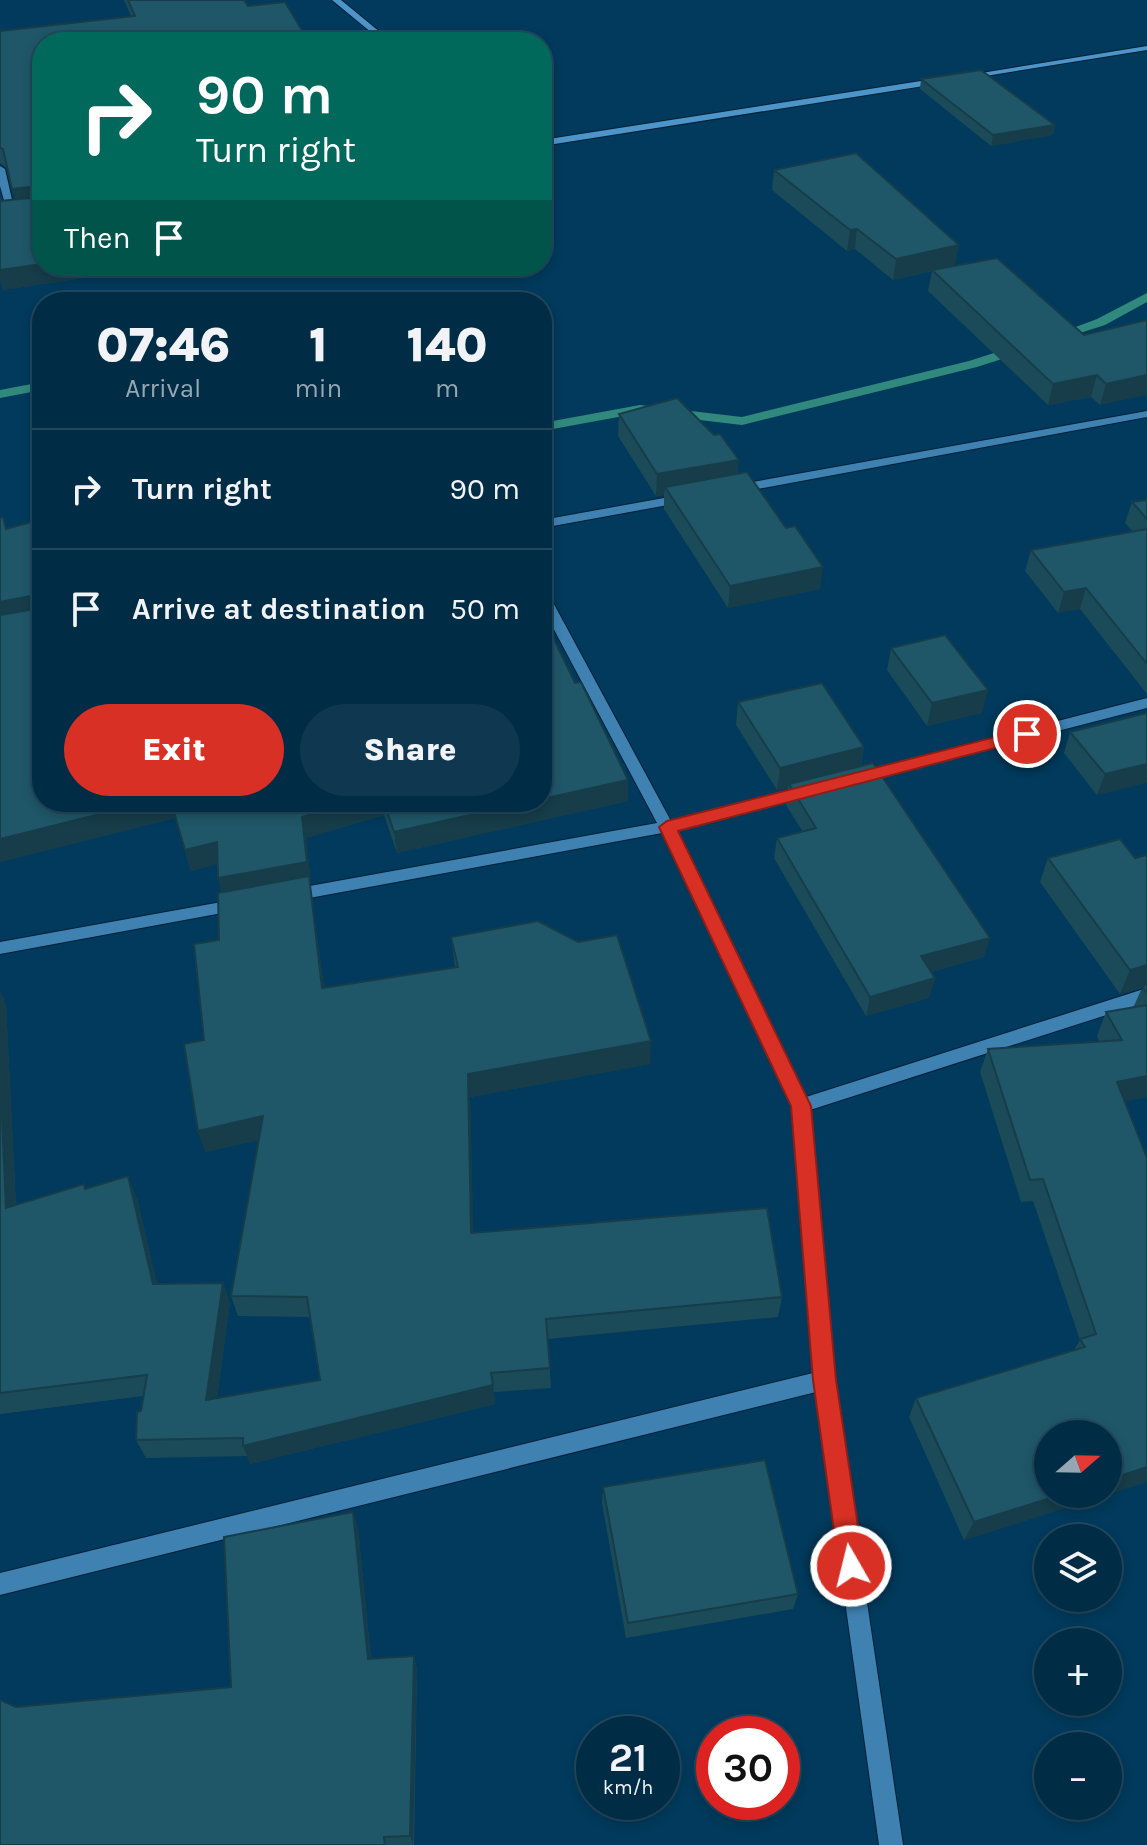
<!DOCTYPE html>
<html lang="en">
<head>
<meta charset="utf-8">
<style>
  :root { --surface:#012c45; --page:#0f3850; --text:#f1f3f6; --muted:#96a7b3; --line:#23485e; --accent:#d93025 }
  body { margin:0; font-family:Karla,sans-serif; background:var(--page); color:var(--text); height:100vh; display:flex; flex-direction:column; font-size:30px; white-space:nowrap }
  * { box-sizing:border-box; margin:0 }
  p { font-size:26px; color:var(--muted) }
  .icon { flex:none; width:44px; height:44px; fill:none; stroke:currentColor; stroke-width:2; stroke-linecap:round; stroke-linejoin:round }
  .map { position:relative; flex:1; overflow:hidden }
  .side { position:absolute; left:32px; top:292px; width:520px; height:520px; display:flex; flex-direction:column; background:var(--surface); border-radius:32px; box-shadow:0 4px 12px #0003,0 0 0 2px var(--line) }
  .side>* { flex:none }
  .hud { position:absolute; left:32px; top:32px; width:520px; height:244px; border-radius:32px; box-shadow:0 4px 12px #0003,0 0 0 2px var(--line); background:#00695c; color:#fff; overflow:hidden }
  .needle { width:52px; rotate:70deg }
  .tools { position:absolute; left:1034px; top:1420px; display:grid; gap:16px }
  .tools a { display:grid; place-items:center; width:88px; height:88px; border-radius:50%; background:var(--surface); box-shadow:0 4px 12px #0003,0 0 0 2px var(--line); font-size:40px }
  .speed { position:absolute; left:576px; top:1716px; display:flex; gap:16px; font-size:40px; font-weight:700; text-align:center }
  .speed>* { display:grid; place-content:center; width:104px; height:104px; border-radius:50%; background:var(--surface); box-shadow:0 4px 12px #0003,0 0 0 2px var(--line); line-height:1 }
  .speed small { font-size:20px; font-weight:400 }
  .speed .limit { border:12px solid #d22; background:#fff; color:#111 }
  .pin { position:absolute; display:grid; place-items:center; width:68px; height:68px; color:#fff; margin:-34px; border:4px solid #fff; border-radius:50%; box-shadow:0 2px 8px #0007 }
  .me { position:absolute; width:88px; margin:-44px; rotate:352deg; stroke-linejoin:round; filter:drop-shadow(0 0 6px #0008) }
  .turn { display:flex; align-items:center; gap:28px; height:168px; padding:0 32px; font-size:36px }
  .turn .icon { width:104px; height:104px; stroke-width:2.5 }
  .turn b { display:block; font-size:56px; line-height:68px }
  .then { display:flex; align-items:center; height:76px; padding:0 32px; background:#0003; gap:16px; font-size:30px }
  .eta { display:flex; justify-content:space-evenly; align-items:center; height:136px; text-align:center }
  .eta b { font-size:48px; font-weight:800; line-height:56px }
  .primary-button { display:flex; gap:16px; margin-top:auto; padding:16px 32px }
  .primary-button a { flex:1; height:92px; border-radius:48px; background:var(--accent); color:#fff; font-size:32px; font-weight:800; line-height:92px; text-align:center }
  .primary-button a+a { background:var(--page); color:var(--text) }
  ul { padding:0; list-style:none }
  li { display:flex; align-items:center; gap:24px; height:120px; padding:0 32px; border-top:2px solid var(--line) }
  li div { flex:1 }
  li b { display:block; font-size:30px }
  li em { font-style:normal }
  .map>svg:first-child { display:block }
</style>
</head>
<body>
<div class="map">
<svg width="1147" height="1845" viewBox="0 0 1147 1845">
  <rect width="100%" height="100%" fill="#013a5c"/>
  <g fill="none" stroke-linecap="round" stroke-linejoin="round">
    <!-- stream -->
    <path fill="#31897d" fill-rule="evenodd" d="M1147,293v9l-42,23 -50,16 -6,-4 48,-18z
      M1019,345l4,1v6l-46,15 -235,58 -102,-12 -98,18v-8l98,-18 102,12 227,-56z
      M42,382v8l-42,8v-8z"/>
    <defs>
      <path id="street" d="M0,166l5,3 11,48 -8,-2 -8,-29z
        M1147,411v6l-411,76 -6,-4 6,-4z
        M686,494l4,1v6l-148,27v-8z
        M542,591l7,4 122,226 136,-35 7,5 -7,5 -131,34 130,267 341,-109v14l-337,108 24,270 69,465h-24l-63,-453 -816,203v-22l813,-200 -21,-267 -130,-273 -369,68 -8,-6 8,-6 364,-66 -115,-216z
        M1147,698v10l-287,74 -7,-5 7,-5z
        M238,899l8,6 -2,4 -244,45v-12z"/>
      <path id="secondary" d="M332,0h9l51,42h-9z
        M1147,46v4l-180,29 -4,-3z
        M940,78l4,3 -1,2 -401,63v-6z"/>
    </defs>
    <!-- street casing -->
    <use href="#street" stroke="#002138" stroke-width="2"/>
    <!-- secondary casing -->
    <use href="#secondary" stroke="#002138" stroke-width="2"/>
    <!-- street -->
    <use href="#street" fill="#3f81b1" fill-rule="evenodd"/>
    <!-- secondary -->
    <use href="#secondary" fill="#4d94c8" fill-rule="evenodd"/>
  </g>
  <!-- wall -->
  <path fill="#1b4b59" d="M124,0h120l-202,42v224h122l-161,24 -3,-10v-83l1,4 14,-2 -8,-31 -7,-5v-132l131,-15z
    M921,79l134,46 -2,10 -62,11 -71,-57z
    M774,170l310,165 63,-15 -47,85 -9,-8 -43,8 -120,-114 4,-20 -39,9 -38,-31 -8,2 -75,-61z
    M619,414l119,59 82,116 -92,19 -64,-99v-14l-8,1 -38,-60z
    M1147,500v194l-67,-85 -22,4 -33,-42 6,-21 102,-18 -8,-9 7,-21z
    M0,518l7,11 35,-10v283h500l33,-119 53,97v21l-231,52 -13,-38 -78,23 5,45h-1l14,105 131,-21 -4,-30 199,127 -180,33 3,136 309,64 -4,20 -230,22 3,49 -57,4 1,12 -245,60 -3,-8 -101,2 -10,-18 7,-44 -143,18v-423l6,14 10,200 70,-16 51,9 20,86 66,-1 7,20 -13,95 103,-18 -10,-63 -72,-1 -7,-20 28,-156 -54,12 -1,-112 15,-100 2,-48 -4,-28 -26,7 -16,-53 -175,44z
    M891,648l91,65 -55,13 -40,-56z
    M738,702l126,45 -3,19 123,191 -53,15 4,6 -6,20 -63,18 -92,-158 3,-20 26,-6 -17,-27 2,-17 -11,2 -41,-65z
    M1147,713l-50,82 -33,-42 6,-21z
    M1147,855v242l-23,4 23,57v324l-183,58 -55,-123 7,-19 158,-48 6,-10 -47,-139 -12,1 -41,-130 8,-23 111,-8 -2,-5 9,-24 27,-4 9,-20 -22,6 -80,-112 8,-24h87z
    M603,1487l195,107 -5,15 -167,29 -24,-135z
    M353,1512l5,16 13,131 43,-3 3,14 -3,175h-414l16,-138 215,-20z"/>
  <!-- shaded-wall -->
  <path fill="#163d49" d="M1055,125l-2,10 -62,11 2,-11z
    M37,186l5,19 -25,3 -5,-19z
    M857,229l-2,20 -8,2 3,-21z
    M959,245l-4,20 -62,15 3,-21z
    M42,264v2h122l-161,24 -3,-10v-10z
    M1097,375l-6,22 -43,8 5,-21z
    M1147,375v20l-47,10 6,-21z
    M739,460l-2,22 -72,5 -1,8 -8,1 1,-22z
    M823,567l-3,22 -92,19 2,-22z
    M1086,588l-6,21 -22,4 6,-21z
    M35,595l6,21 -41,9v-23z
    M988,690l-6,23 -55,13 5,-23z
    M864,747l-4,22 -71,15 -1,4 -11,2 3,-22z
    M1147,764v19l-50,12 8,-21z
    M628,780v21l-231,52 -3,-21 134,-30h14v-3z
    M148,802h23l4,16 -175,44v-23z
    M354,802h29l1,13 -78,23 5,45h-1l17,128 -104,-112 -5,-21 84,-61z
    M217,842l5,21 -31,8 -6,-21z
    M990,938l-6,19 -68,19 5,-20z
    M1147,965v21l-27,8 10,-24z
    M935,978l-6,20 -63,18 4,-19z
    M0,991l6,14 11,224 -11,-21 -6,-134z
    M651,1041l-1,23 -180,33 4,157 -3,-21 -3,-159z
    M1147,1076v21l-40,8 10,-23z
    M263,1116l6,22 -64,14 -7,-21z
    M128,1176l9,22 25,107 -9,-21z
    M223,1283l7,20 -16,116 -8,-19z
    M493,1385l2,19 -245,60 -7,-18z
    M1147,1467v15l-183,58 10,-18 89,-28h45v-14z
    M353,1512l5,16 14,145 -4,-14z
    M414,1656l3,14 -4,175 -3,-9z"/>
  <!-- building -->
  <path fill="#1f5768" stroke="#163d49" stroke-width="2" d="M128,0h116l4,6 37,-4 24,40h-267v222l-42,6v-69l39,-4 1,-8 -3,-3 -25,3 -9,-40 -3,-1v-117l135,-15z
    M981,70l74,55 -62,10 -72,-56z
    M856,153l103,92 -63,14 -39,-30 -7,1 -76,-60z
    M997,258l87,77 63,-15v55l-41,9 -9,-9 -44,9 -121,-114z
    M677,398l37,37 6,-1 19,26 -82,14 -38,-60z
    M747,472l39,56 9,-2 28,41 -93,19 -65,-99z
    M1147,500v19l-15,-17z
    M3,517l3,12 36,-10v283h106l-148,37v-224l36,-6 2,-11 -3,-3 -35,7v-84z
    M1147,529v135l-61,-76 -22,4 -33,-42z
    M546,623l29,60 6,-1 47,98 -86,19v-175z
    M945,635l43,55 -56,13 -41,-55z
    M822,683l42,64 -84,21 -42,-66z
    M1147,713v51l-42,10 -35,-42z
    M873,763l117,175 -69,18 14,22 -65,19 -93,-159 39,-10 -27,-44z
    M171,802h183l-52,15 5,45 -89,16 -1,-36 -32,8z
    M384,802h144l-134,30z
    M1120,839l15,19 12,-3v110l-17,5 -82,-112z
    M309,876l13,112 136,-21 -7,-30 87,-16 40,21 39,-7 34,106 -183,33 3,159 296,-25 15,89 -236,22 4,49 -59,5 2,12 -250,61v-8l-107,2 1,-28 4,-1 6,-36 -147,18v-319l6,134 78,-24 1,5 43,-13 25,108 70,-1 -17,117 114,-20 -13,-83 -76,-1 32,-180 -65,15 -14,-87 20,-4 -10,-96 25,-4 -1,-47z
    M1147,984v9l-5,-6z
    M1147,1005v71l-30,6 30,76v309l-39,13v-46h-60v60h15l-89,28 -58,-124 169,-51 -5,-8 16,-5 -53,-155 -13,1 -42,-131 134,-9 -16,-28z
    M765,1460l33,134 -170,29 -25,-136z
    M353,1512l15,147 46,-3 -4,180 -26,1 1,8h-385v-145l16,7 215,-20 -7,-150z"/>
  <!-- route -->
  <path fill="#d93025" stroke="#8d1f18" stroke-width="2" d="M1027,729l8,5 -2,4 -355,93 133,275 25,274 28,186 -4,9 -9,4 -9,-4 -3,-9 -26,-186 -22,-274 -132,-279 8,-6z"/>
</svg>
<div class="tools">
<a><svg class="needle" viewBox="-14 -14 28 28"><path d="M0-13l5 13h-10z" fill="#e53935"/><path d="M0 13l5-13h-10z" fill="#96a7b3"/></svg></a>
<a><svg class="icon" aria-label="layers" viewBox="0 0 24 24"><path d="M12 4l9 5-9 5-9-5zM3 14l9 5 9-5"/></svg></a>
<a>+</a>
<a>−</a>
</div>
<div class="speed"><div>21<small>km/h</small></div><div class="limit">30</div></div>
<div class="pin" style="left:1027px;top:734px;background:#d93025"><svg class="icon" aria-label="arrive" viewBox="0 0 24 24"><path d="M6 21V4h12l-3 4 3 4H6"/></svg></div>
<svg class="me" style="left:851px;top:1566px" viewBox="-20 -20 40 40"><circle r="17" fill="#d93025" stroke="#fff" stroke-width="3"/><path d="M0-11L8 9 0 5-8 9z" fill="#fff"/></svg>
<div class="hud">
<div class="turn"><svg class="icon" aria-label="right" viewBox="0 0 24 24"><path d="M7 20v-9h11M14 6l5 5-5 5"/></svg><div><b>90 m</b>Turn right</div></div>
<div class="then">Then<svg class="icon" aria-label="arrive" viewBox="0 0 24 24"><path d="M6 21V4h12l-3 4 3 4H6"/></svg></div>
</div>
<section class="side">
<div class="eta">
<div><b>07:46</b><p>Arrival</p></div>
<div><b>1</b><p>min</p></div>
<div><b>140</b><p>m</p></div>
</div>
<ul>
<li><svg class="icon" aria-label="right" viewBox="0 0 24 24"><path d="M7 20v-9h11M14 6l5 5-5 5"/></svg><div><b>Turn right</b></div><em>90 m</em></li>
<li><svg class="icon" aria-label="arrive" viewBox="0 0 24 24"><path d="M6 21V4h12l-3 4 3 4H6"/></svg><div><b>Arrive at destination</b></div><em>50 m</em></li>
</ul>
<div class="primary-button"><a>Exit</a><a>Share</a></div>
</section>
</div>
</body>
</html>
